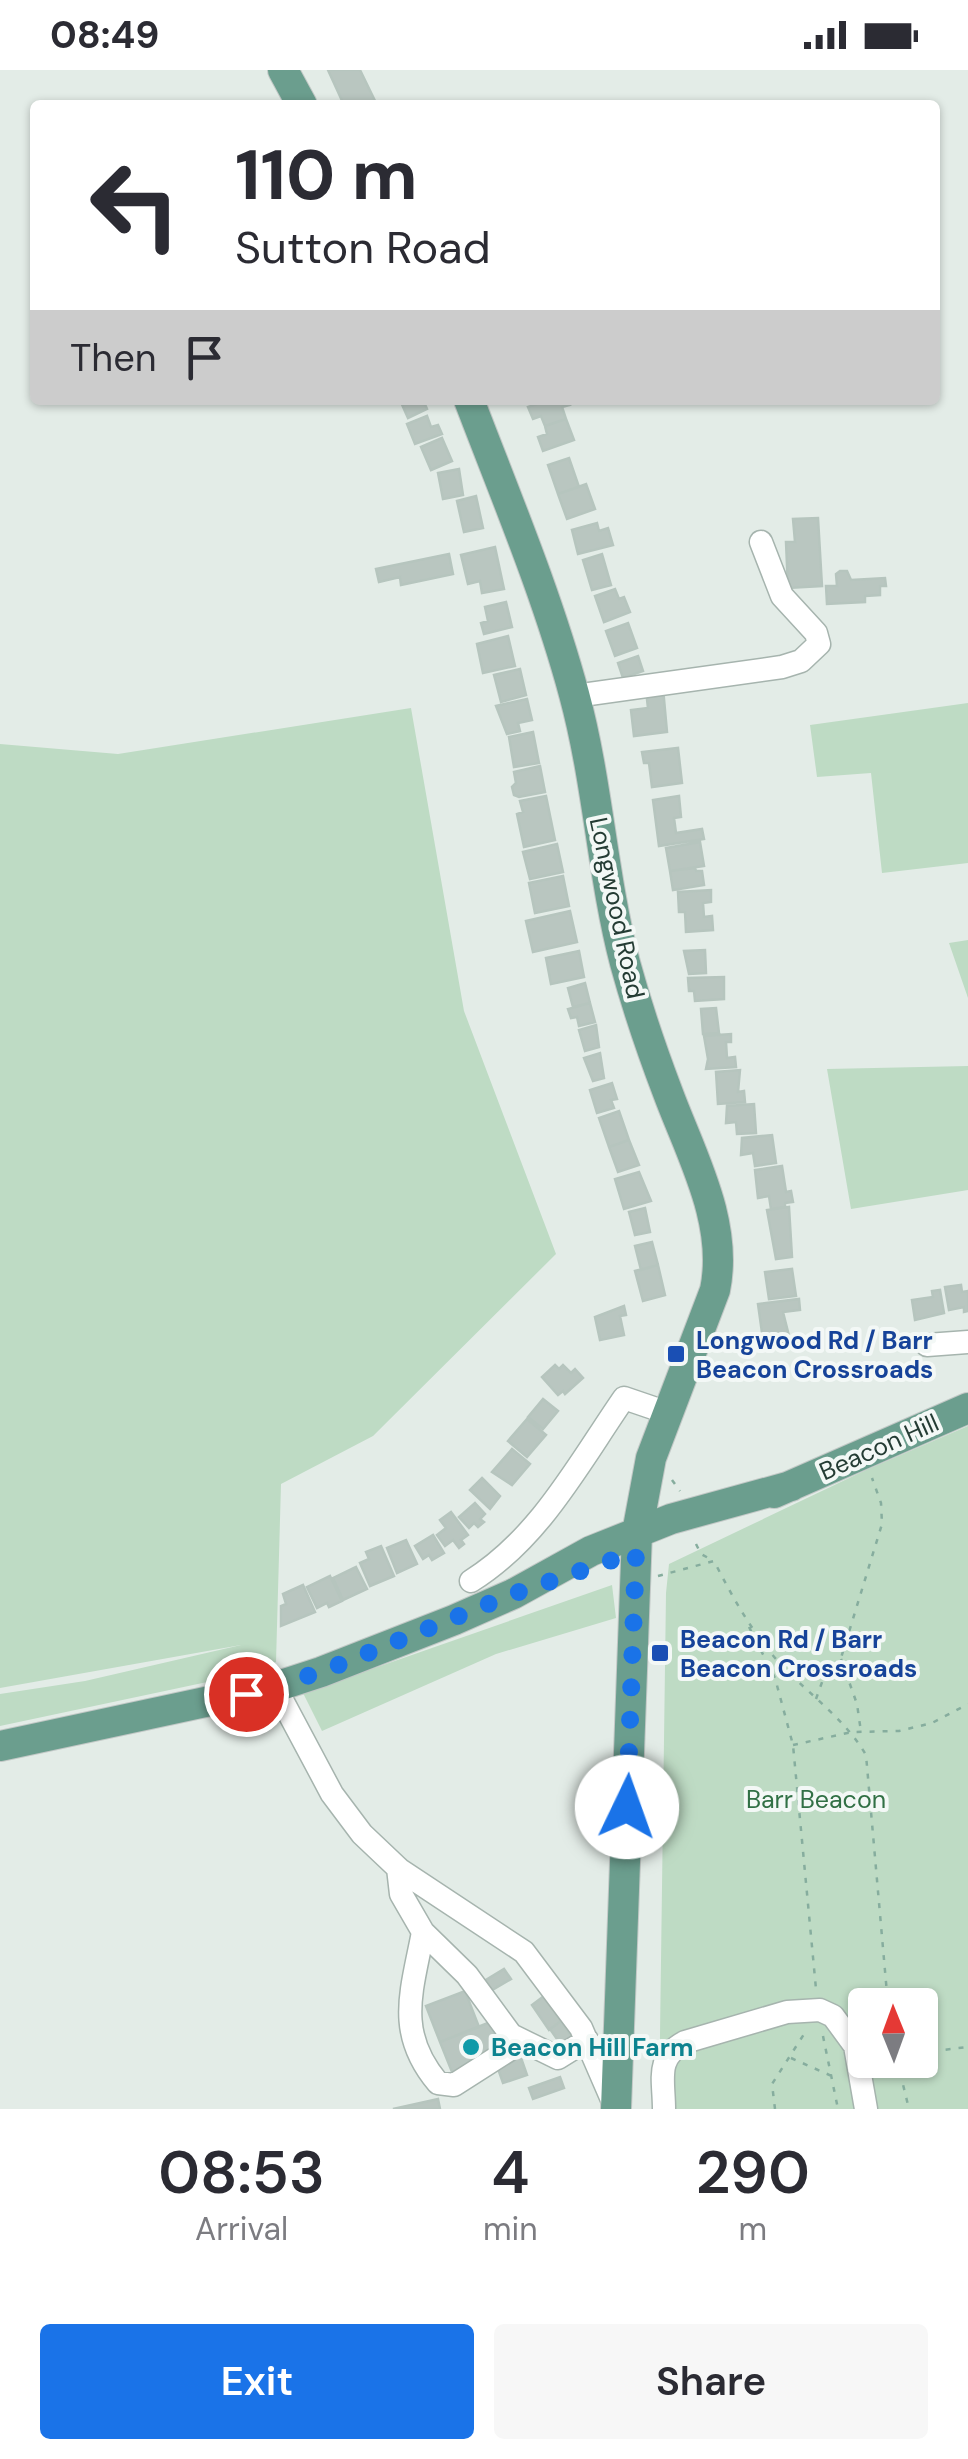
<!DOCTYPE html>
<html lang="en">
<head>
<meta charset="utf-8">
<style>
  :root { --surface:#fff; --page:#f7f7f7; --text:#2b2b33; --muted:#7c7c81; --accent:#1a73e8 }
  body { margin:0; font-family:"DM Sans",sans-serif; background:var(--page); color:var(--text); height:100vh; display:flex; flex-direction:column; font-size:38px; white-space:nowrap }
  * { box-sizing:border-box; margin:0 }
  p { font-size:32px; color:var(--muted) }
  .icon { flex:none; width:55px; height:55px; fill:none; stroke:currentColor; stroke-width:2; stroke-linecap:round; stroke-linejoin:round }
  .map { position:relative; height:2039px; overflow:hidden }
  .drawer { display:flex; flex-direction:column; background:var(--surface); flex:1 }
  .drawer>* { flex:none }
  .hud { position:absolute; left:30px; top:30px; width:910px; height:305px; border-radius:10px; box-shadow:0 2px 8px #0004; background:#fff; color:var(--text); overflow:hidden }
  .needle { width:65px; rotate:359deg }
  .buttons { position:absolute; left:848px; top:1918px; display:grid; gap:20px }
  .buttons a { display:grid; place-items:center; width:90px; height:90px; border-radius:10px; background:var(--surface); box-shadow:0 2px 8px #0004; font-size:50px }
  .pin { position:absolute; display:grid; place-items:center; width:85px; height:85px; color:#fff; margin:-42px; border:5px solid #fff; border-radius:50%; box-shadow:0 2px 10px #0007 }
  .me { position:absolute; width:110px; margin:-55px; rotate:3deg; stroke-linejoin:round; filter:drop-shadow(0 0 8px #0008) }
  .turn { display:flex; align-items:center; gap:35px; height:210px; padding:0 40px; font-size:45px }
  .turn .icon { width:130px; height:130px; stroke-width:2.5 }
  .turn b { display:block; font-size:70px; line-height:85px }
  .then { display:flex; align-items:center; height:95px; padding:0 40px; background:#0003; gap:20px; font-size:38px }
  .eta { display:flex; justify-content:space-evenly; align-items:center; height:170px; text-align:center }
  .eta b { font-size:60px; font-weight:600; line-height:70px }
  .action { display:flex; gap:20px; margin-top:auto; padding:20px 40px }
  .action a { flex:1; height:115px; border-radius:10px; background:var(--accent); color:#fff; font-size:40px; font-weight:600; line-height:115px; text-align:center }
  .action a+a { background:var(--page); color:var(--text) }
  .status { display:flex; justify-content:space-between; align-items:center; height:70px; padding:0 50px; background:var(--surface); direction:ltr }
  .status svg { height:28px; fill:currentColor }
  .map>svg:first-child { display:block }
</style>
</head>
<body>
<div class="status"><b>08:49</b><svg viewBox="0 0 49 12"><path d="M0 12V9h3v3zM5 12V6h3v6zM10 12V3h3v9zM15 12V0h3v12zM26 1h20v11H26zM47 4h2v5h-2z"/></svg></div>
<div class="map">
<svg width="968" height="2039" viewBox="0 0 968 2039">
  <rect width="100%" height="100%" fill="#e3ece7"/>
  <!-- green -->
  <path fill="#bedbc4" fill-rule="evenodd" d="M968,633v160l-86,10 -11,-100 -54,4 -7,-52z
    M411,638l53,303 92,243 -183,182 -92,48 -5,178 -50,16 -226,48v-32l85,-13 156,-36 -241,43v-944l118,10z
    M968,870v58l-19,-55z
    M968,996v124l-117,19 -24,-140z
    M968,1356v683h-309l7,-516 3,-29 197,-94zM865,1935h55v55h-55z
    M612,1515l4,33 -120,36 -174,77 -19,-38z"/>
  <!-- building -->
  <path fill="#b9c6c0" stroke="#b6c5be" stroke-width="2.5" d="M328,0h32l17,35h-33z
    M400,330h23l4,9 -19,9z
    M548,330h20l2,5 -8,2 4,12 -21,7 -4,-10 -8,3 -5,-12z
    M427,346l4,11 7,-2 4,9 -27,10 -8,-20z
    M566,349l8,21 -31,11 -5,-14 9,-3 -2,-8z
    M442,368l10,23 -21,9 -10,-23z
    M569,388l10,29 -21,7 -10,-29z
    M459,399l4,26 -20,4 -5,-26z
    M586,414l9,25 -28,10 -9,-25z
    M476,426l7,32 -19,4 -7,-31z
    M818,448l4,68 -34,2 -2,-46h9l-2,-23z
    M597,453l2,8 9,-3 5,17 -35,9 -6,-24z
    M495,477l9,42 -22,4 -2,-12 -12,3 -7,-29z
    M449,484l4,20 -52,11 -1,-8 -21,5 -3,-13z
    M602,484l9,31 -19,5 -9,-30z
    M840,501h7l4,9 34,-2 1,8h-6v9l-15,1v6l-38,2 -1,-18h11l-1,-12z
    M615,519l4,10 5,-2 6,15 -26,10 -9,-26z
    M506,532l6,25 -28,7 -3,-11 7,-2 -3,-14z
    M628,553l9,25 -22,8 -9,-25z
    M508,566l7,30 -32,7 -6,-29z
    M638,586l5,15 -20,7 -5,-15z
    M520,599l6,26 -25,7 -7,-27z
    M663,618l4,44 -33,4 -3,-26 17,-2 -2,-18z
    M527,629l5,21 -14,3 2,8 -13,3 -11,-28z
    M533,662l6,31 -25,4 -5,-30z
    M678,678l4,35 -30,4 -3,-24h-5l-2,-11z
    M540,696l5,26 -26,5 -5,-2 -2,-8 4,-4 -2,-11z
    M546,726l9,44 -31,7 -7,-33 6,-2 -3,-11z
    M679,726l2,21 -7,1 2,15 26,-4 2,10 -45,7 -6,-46z
    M700,772l4,24 -34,5 -4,-23z
    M557,774l6,28 -33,7 -7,-27z
    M695,798l1,3h6l2,14 -31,5 -3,-19z
    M563,806l6,30 -34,7 -6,-30z
    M711,820v12l-8,1 1,14 8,-1 1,14 -27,2 -1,-20h-6l-1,-20z
    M570,841l7,31 -44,10 -7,-31z
    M705,880l1,23 -17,1 -5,-23z
    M579,881l5,26 -33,7 -5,-26z
    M724,907v22l-29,2 -1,-10h-5l-1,-13z
    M585,913l5,20 -17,4 -5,-19z
    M590,933l5,19 -16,4 -2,-9 -6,1 -3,-9z
    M716,938l3,25 -16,1 -2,-25z
    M596,955l3,22 -14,4 -6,-21z
    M731,964v8h-5l1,16 8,-1 1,10 -30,2 2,-10 -4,-23z
    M600,983l4,25 -11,3 -9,-23z
    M740,1000l-2,22 6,-1 1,11 -27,2 -2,-32z
    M612,1013l5,16 -6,1 3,8 -17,5 -7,-23z
    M754,1034l2,29 -19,1 -1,-12 -10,1 1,-17z
    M619,1041l10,29 -20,7 -10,-29z
    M772,1065l4,28 -21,3 -2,-13 -12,2 1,-17z
    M629,1070l10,25 -21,7 -9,-25z
    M782,1096l4,26 5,-1 2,11 -8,1v4l-14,2 -2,-13 -11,2 -3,-28z
    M639,1102l12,29 -27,8 -9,-30z
    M789,1137l3,50 -16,2 -9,-49z
    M645,1138l5,24 -15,3 -6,-23z
    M652,1172l6,23 -17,5 -6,-24z
    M658,1195l7,30 -22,6 -8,-30z
    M792,1199l4,27 -27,3 -4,-27z
    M961,1215l1,7 6,-1v20l-4,1v-5l-15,3 -4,-23z
    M940,1220l4,23 -29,7 -3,-20 21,-3 -1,-6z
    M799,1229l1,11 -17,2 8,32 -27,3 -6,-43z
    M624,1236l2,9 -6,1 4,19 -24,5 -5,-23z
    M555,1295l4,4 4,-4 8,8 4,-4 8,9 -18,16 -2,-3 -5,4 -16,-18z
    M543,1329l15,12 -15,18 -15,-12z
    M527,1349l19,16 -19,22 -19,-16z
    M512,1379l18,15 -18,21 -20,-13z
    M482,1408l18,18 -10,13 -20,-19z
    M475,1433l10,11 -5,5 4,3 -6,5 -4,-4 -5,5 -10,-11z
    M451,1442l17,23 -7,5 3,4 -5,4 -6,-8 -8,6 -8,-11 9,-7 -6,-8z
    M433,1465l11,18 -12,7 -3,-5 -6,4 -8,-13z
    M406,1470l11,24 -20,9 -10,-25z
    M381,1476l13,30 -24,10 -10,-23 9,-4 -3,-7z
    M356,1497l11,22 -24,11 -10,-22z
    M330,1506l12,25 -13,6 -2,-4 -10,5 -10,-21z
    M303,1515l12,27 -34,14v-20l5,-2 -3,-10z
    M504,1899l7,10 -24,14 -6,-10z
    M465,1921l14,36 -39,15 -14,-36z
    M544,1926l17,25 -12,9 -17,-25z
    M561,1951l14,21 -11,7 -14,-20z
    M490,1952l12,30 -50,20 -12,-30z
    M520,1985l7,20 -24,8 -7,-20z
    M560,2007l4,11 -31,11 -4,-11z
    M438,2029l2,10h-47z"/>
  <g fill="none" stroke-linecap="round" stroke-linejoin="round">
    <defs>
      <path id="minor" d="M575,626l207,-29 19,-6 18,-17 -3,-11 -34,-37 -21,-54
        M927,1275l41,-3
        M471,1511c69,-43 108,-118 153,-183l44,15
        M275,1617l57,107 30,40 38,36 124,82 57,76 33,76
        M398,1798l3,26 22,38 44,43 44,60 47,23 29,-18
        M423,1862c-11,59 -28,100 15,151l16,2 69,-44
        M664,2039c0,-30 -9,-51 21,-67l102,-30 33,-2 13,6 22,30 11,63"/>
      <path id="major" d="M283,0l19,35
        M469,330c37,97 78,194 105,294 24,88 28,181 51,269 12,44 27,88 43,130 23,62 61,129 47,197l-64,168 -14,75 -21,576
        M774,1423l194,-85
        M0,1676l275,-59 46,-15 133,-52 59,-26 78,-43 80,-32 120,-33"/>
    </defs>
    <!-- minor casing -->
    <use href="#minor" stroke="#a6b4ae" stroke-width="25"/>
    <!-- major casing -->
    <use href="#major" stroke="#c2c8c6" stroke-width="32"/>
    <!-- path -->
    <path stroke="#86ad9e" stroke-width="2.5" stroke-dasharray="5 8" stroke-linecap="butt" d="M672,1410l8,11
      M696,1474l5,10 11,6
      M658,1506l56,-15c18,35 36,68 62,98 29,33 68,58 90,96l22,250
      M749,1557l26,51 18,67 23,244
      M841,1589l16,45 4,28
      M816,1629l10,-28 15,-13 41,-134 -1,-21 -9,-25
      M793,1675l59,-13 47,-1 33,-8 36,-19
      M851,1935l36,-5
      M823,1966l15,73
      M920,1978l14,3 34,-4
      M791,1988l43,19
      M897,1990l12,49
      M775,2039l-3,-25 34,-53"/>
    <!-- minor -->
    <use href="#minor" stroke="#fff" stroke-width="22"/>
    <!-- major -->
    <use href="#major" stroke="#6b9e8e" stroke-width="30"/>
  </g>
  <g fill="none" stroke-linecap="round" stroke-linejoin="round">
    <!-- route -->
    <path stroke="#1a73e8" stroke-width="18" stroke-dasharray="0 32.4" d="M246,1624l75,-22 192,-78 123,-42 -9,255"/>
  </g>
  <!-- markers -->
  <g fill="#1a4fb4" stroke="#f3f8f6" stroke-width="4">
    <rect x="666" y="1274" width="20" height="20" rx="5"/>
    <rect x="650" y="1573" width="20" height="20" rx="5"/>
  </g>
  <circle fill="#0f9aa8" stroke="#f3f8f6" stroke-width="4" cx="471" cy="1977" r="10"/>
  <g text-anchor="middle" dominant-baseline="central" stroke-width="8" stroke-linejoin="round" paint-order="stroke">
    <!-- street labels -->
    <g font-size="25" fill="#243c34" stroke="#f3f8f6">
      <text transform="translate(617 838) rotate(78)">Longwood Road</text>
      <text transform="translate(879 1377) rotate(-24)">Beacon Hill</text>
    </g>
    <!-- transit labels -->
    <g font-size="25" font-weight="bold" fill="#164399" stroke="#f3f8f6" text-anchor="start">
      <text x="696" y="1270">Longwood Rd / Barr<tspan x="696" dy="29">Beacon Crossroads</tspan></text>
      <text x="680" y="1569">Beacon Rd / Barr<tspan x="680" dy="29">Beacon Crossroads</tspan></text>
    </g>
    <!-- park labels -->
    <g font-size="25" fill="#317045" stroke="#f3f8f6">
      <text x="816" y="1729">Barr Beacon</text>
    </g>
    <!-- culture labels -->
    <g font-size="25" font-weight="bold" fill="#0d838f" stroke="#f3f8f6" text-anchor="start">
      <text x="491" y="1977">Beacon Hill Farm</text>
    </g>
  </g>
</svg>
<div class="buttons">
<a><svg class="needle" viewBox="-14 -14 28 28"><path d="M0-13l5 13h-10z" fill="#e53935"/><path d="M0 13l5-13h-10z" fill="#7c7c81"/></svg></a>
</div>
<div class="pin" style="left:246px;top:1624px;background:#d93025"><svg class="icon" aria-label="arrive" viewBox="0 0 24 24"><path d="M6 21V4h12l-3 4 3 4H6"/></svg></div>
<svg class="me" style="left:627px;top:1737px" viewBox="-20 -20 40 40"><circle r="19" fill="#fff"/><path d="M0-13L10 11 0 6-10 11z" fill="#1a73e8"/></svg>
<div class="hud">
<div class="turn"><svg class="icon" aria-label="left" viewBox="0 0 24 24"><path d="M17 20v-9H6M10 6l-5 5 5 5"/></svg><div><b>110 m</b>Sutton Road</div></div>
<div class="then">Then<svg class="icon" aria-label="arrive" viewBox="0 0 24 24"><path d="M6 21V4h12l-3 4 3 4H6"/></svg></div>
</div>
</div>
<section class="drawer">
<div class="eta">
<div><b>08:53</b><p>Arrival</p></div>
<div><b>4</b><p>min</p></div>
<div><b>290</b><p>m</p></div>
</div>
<div class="action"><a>Exit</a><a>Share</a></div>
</section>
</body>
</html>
